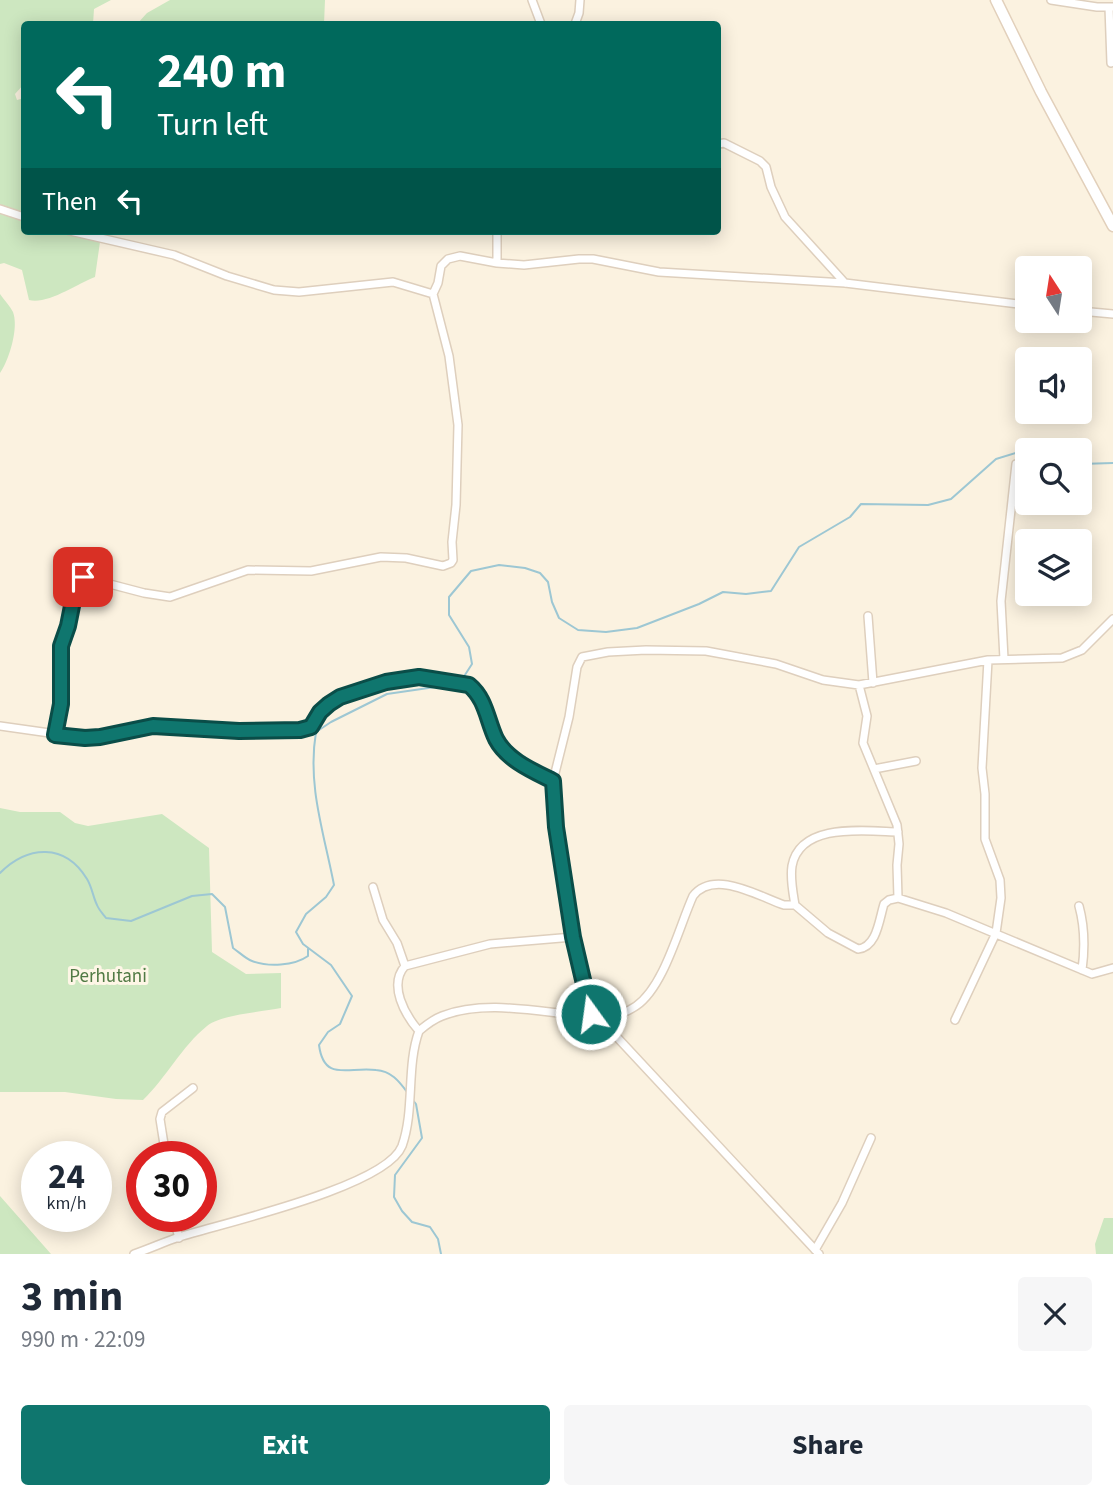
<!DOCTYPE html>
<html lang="en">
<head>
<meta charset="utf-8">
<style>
  :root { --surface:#fff; --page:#f6f6f7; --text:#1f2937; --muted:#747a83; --accent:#0f766e }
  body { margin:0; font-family:"Source Sans 3",sans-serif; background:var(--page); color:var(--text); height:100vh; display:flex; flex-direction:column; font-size:26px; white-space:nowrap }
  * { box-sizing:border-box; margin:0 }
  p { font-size:23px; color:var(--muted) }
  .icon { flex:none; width:38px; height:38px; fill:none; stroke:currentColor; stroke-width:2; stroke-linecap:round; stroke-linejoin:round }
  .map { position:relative; height:1254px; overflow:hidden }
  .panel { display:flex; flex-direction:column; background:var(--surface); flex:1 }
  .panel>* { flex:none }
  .hud { position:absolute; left:21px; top:21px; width:700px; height:214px; border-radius:7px; box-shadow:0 4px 18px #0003; background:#00695c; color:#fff; overflow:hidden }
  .needle { width:46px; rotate:348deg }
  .buttons { position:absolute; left:1015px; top:256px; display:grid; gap:14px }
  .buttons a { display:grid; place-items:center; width:77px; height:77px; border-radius:7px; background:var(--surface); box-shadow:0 4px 18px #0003; font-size:35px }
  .speed { position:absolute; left:21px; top:1141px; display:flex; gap:14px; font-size:35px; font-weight:700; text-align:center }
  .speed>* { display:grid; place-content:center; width:91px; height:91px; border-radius:50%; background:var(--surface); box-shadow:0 4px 18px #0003; line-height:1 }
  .speed small { font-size:18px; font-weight:400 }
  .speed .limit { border:10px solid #d22; background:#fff; color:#111 }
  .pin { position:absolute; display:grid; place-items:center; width:60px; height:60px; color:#fff; margin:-30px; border-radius:14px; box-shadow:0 4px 10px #0006 }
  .me { position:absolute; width:77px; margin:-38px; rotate:346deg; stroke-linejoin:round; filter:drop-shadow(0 0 5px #0008) }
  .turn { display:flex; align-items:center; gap:24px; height:147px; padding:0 21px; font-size:32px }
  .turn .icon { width:91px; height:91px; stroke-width:2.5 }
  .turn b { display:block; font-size:49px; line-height:60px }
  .then { display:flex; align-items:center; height:66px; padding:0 21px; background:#0003; gap:14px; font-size:26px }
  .round { display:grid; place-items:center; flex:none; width:74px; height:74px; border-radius:7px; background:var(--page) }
  .headline { display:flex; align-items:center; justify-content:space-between; height:119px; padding:0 21px }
  h1 { font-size:42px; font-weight:700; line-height:52px }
  .cta { display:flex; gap:14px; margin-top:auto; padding:14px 21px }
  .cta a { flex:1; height:80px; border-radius:7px; background:var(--accent); color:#fff; font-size:28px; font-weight:700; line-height:80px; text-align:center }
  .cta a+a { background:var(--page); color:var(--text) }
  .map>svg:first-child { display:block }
</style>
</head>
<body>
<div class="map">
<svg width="1113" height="1254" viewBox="0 0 1113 1254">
  <rect width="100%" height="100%" fill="#fbf2e0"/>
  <!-- green -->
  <path fill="#cde7c0" d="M0,0h111l-17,9 -1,15h-69v60l-9,10 2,6 7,-2v133h53v5l23,6 -5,35c-18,7 -48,28 -66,23l-7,-30 -18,-7 -4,1z
    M170,0h155l-1,24h-187l10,-11z
    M0,294c4,6 10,12 13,18 6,16 -4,48 -13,61z
    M0,808l20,4h40l15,11 13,3 74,-12 47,34 3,104 34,22 35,-1v35c-19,4 -59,6 -74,18 -25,20 -41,52 -64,74l-27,-1 -51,-7h-65z
    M0,1196l51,58h-51z
    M1104,1218h9v36h-17l-1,-10z"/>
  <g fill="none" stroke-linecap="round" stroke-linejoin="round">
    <!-- stream -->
    <path stroke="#9dc7d3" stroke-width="2" d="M1080,464l33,-1
      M461,681l11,-17 -3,-17 -20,-32v-18l22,-26 28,-6 26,3 15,5 8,9 4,20 7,16 19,12 28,2 31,-4 62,-24 24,-12 23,2 25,-3 28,-44 51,-30 11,-13 67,1 23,-6 45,-40 26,-8 5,2
      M0,873c28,-28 65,-30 87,6 5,8 6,18 10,26 2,5 6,9 9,13l25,3 61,-25 20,-2 13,13 8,41c6,4 13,11 19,13 16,6 42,5 56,-5v-7
      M407,1092c-8,-11 -16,-21 -31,-22 -27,-4 -52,13 -57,-25l9,-13 12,-8 12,-28 -21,-31 -28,-21 -7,-12 10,-18 20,-17 8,-12c-10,-52 -27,-100 -18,-153l15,-10 56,-28 62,-9
      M412,1099l4,5 6,34 -27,37 -1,22 8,14 10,11 18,5 8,12 3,15"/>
    <defs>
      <path id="street" d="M532,0l9,24
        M1051,0l46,7h16
        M1109,7l2,56
        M575,24l4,-11 1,-13
        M718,144l6,-1 36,18 6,6 5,20 14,30 60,66
        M0,209l24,8
        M70,231l104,24 53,21 47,14 25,2 94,-10 40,12 5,-11 3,-17 7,-7 12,-3 37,7 27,2 55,-6h14l66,13 186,11 182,22
        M497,263v-32
        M1080,311l33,3
        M868,616l5,67
        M1004,659l-3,-58 15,-137
        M859,685l8,31 -4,27 34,82 2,19 -2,21 1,33
        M0,726l85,12 68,-12 86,5 61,-1 11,-3 9,-16 9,-7 11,-7 46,-15 33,-5 50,9c17,13 18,35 27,53 11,21 37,32 57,42
        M55,735l6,-31v-58l7,-20 9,-45 6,-4 61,16 26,4 78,-27 63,1 70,-14 25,1 37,8 8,-3 2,-3 -1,-18 4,-37 2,-80 -9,-69 -16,-62
        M874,769l42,-8
        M373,887l10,33 14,23 8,23
        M795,905c-2,-12 -5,-26 -3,-39 8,-44 73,-35 106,-34
        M1079,906c6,22 6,42 3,64
        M591,1014l10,6 218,234
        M601,1020c12,-3 25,-7 35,-14 28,-19 43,-79 57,-110 21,-27 65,0 91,9h11l33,28 30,16c19,-2 21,-29 26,-45l5,-4 9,-2 48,15 146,61 21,-6
        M955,1020l41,-87 5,-35 -1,-18 -15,-41v-45l-3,-26 6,-108
        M419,1031c-14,-16 -31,-46 -14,-65l85,-22 83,-7
        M166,1157l-6,-38 2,-7 31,-24
        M173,1216l6,22
        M815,1250l27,-47 29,-65
        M134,1254c15,-5 30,-12 45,-17 44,-14 207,-50 223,-91 13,-37 4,-79 17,-115 7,-6 15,-12 23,-15 41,-16 92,-5 135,-1l14,-1 -18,-77 -16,-110 -4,-46 16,-64 8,-50 5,-10 26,-5 38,-2 60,1 70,13 47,16 36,5 129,-25 74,-2 20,-8 31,-31"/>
      <path id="secondary" d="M996,0l45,92 72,134"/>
    </defs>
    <!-- street casing -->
    <use href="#street" stroke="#decfbd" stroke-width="10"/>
    <!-- secondary casing -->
    <use href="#secondary" stroke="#e2d0bb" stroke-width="13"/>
    <!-- street -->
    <use href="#street" stroke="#fff" stroke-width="7"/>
    <!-- secondary -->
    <use href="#secondary" stroke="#fff" stroke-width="10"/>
  </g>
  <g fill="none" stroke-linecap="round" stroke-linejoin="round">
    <defs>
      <path id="route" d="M83,577l-6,4 -9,45 -7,20v58l-6,31 30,3 15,-1 53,-11 86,5 61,-1 11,-3 9,-15 9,-8 11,-7 46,-15 33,-5 50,8c17,14 18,35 27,54 11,21 37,32 57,42l3,46 17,110 18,77"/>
    </defs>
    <!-- route casing -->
    <use href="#route" stroke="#0a4d48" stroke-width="18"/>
    <!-- route -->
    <use href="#route" stroke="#0f766e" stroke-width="12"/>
  </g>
  <g text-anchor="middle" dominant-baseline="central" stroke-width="6" stroke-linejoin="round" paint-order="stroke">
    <!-- park labels -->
    <g font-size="19" fill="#517a44" stroke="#fef6e6">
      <text x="108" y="976">Perhutani</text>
    </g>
  </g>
</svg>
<div class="buttons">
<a><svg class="needle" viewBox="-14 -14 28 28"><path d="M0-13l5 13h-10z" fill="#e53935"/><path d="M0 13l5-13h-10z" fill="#747a83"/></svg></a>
<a><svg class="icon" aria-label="sound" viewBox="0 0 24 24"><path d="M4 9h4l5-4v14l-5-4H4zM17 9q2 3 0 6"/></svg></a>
<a><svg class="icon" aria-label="search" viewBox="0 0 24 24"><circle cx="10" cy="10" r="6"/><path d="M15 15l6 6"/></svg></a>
<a><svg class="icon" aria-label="layers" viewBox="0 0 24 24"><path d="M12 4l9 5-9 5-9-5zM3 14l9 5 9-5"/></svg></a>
</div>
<div class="speed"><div>24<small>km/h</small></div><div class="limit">30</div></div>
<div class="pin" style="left:83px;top:577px;background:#d93025"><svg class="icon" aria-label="arrive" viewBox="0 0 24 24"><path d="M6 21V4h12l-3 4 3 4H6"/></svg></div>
<svg class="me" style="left:591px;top:1014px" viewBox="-20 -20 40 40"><circle r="17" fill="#0f766e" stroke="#fff" stroke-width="3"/><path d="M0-11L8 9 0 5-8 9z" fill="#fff"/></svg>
<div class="hud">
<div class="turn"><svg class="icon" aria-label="left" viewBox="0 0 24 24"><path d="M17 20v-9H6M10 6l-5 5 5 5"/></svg><div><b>240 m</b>Turn left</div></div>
<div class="then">Then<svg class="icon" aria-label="left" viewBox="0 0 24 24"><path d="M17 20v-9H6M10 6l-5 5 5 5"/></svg></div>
</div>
</div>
<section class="panel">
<div class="headline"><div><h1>3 min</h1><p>990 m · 22:09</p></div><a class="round"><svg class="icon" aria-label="close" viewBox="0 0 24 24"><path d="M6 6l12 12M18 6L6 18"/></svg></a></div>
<div class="cta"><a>Exit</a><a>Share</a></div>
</section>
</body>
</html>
